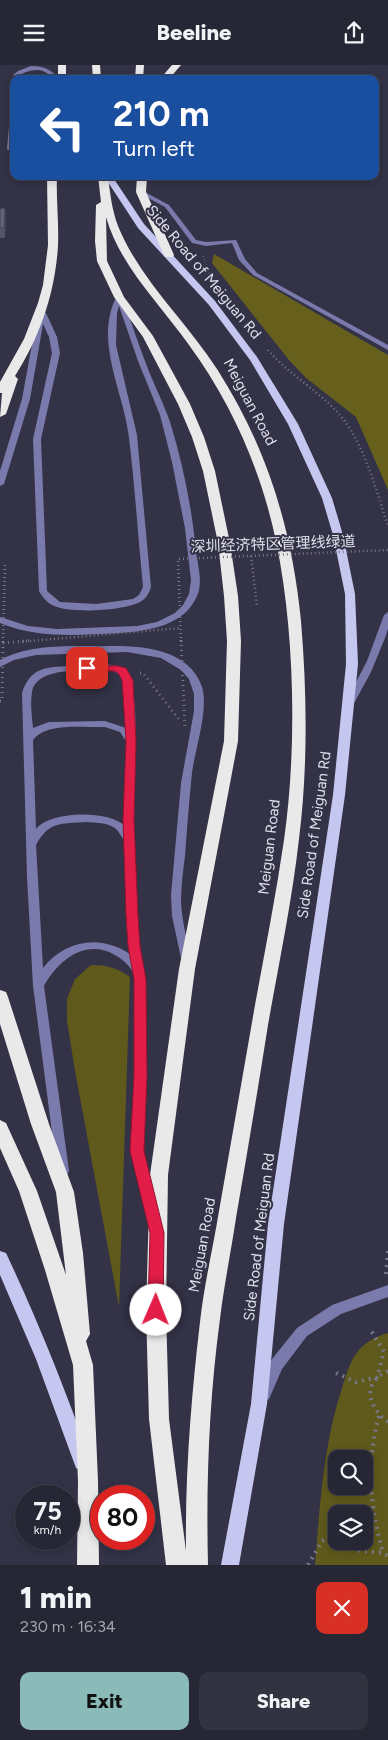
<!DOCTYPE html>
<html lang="en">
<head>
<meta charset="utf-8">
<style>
  :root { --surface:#262634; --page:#323240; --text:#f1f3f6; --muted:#a4a5ac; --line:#42434f; --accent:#8bbbb9 }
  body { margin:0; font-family:Figtree,"Noto Sans SC",sans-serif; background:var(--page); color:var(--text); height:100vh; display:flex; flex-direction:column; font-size:19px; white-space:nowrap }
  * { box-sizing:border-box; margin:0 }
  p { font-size:16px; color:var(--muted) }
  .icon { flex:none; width:28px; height:28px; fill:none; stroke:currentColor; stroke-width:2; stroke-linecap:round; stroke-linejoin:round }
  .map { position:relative; height:1500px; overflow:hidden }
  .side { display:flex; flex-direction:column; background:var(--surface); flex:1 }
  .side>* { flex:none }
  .banner { position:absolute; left:10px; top:10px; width:369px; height:105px; border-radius:10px; box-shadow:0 2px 8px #0003,0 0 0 1px var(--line); background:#1a4fa0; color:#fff; overflow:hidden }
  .controls { position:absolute; left:328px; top:1385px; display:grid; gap:10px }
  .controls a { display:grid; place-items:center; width:45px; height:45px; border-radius:10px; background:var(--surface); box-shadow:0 2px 8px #0003,0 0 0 1px var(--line); font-size:25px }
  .speed { position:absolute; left:15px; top:1420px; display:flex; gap:10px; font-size:25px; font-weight:700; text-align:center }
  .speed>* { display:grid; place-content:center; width:65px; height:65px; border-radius:50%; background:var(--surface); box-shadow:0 2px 8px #0003,0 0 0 1px var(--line); line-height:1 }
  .speed small { font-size:12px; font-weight:400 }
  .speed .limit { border:8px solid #d22; background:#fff; color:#111 }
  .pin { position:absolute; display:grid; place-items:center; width:42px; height:42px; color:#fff; margin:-21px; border-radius:10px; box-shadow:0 2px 8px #0006 }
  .me { position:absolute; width:55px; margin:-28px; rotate:1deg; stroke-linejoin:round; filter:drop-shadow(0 0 4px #0008) }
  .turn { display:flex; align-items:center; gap:18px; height:105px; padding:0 20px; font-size:22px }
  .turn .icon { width:65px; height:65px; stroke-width:2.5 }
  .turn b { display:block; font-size:35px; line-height:42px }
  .round { display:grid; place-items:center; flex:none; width:52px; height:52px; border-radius:10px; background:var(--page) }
  .overview { display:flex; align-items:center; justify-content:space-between; height:85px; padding:0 20px }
  h1 { font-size:30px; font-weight:800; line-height:38px }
  .cta { display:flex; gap:10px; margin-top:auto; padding:10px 20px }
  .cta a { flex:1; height:58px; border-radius:10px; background:var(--accent); color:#111; font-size:20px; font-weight:800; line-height:58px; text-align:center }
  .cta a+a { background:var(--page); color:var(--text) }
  header { display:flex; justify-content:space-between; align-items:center; height:65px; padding:0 20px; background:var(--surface); font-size:22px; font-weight:800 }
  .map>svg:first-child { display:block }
</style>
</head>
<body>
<header><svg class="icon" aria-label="menu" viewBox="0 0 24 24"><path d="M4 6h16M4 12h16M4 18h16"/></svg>Beeline<svg class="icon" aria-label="share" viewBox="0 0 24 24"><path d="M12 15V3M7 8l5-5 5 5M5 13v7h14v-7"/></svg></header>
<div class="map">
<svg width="388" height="1500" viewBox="0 0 388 1500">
  <rect width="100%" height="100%" fill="#333246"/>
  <!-- green -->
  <path fill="#60591c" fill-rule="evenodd" d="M91,900c17,0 26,3 39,12l-11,330 -44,-236 -8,-50v-22l8,-20z
    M388,1268v232h-73c5,-59 8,-120 27,-177 4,-13 8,-28 17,-38 8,-9 18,-14 29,-17zM336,1394h28v27h-28zM336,1449h28v27h-28z"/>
  <!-- forest -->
  <path fill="#67601d" d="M214,189l174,101v135l-32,-73 -50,-39 -17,-18 -77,-97z"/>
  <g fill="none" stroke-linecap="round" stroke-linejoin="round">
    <!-- path-far3 -->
    <path stroke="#797889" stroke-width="2" stroke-dasharray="0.5 2.5" stroke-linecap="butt" d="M203,191l5,16 14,17"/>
    <!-- path-far2 -->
    <path stroke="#797889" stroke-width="2.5" stroke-dasharray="1 3" stroke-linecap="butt" d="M268,285c21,25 50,40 71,64 25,28 38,78 49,113
      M251,491l6,49"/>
    <!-- path-far1 -->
    <path stroke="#797889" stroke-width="3" stroke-dasharray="1 4" stroke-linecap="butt" d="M140,608h3l37,48"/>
    <!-- path -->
    <path stroke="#797889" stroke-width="4" stroke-dasharray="2 5" stroke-linecap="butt" d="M386,1209l2,-23
      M388,1306c-27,12 -20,36 0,51
      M336,1308l20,9 21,-5 7,-25 -14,-23
      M379,1351c-13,47 -9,90 4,137
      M353,1476v9l30,3 5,3
      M308,1500l14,-24 14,-8"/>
    <!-- lane -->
    <path fill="#7b7aac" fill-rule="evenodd" d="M31,1c12,0 20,3 28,13h-6c-11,-14 -24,-9 -37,-2l-3,-2 5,-4z
      M14,35l-1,49 -3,2 -3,-2 4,-47z
      M139,126h4l26,14 27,35 10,2 30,-2 9,19 12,14 131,72v5l-135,-75 -14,-15 -7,-17 -26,3 -14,-3 -27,-36 -26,-14z
      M117,231h4l2,2c8,24 16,48 25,71 7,18 16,35 22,53 13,42 22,86 26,130 2,13 7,31 1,44 -13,30 -48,35 -78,37 -40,2 -80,6 -119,-10v-6l28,9 29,3 80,-3 20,-4 18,-9 8,-8 6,-11 2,-14 -6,-52 -13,-66 -12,-47 -22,-54 -19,-55 -2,7 -1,32 21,90 14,152c-2,6 -5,12 -11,15 -17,9 -71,12 -88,3 -6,-3 -10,-9 -13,-14l-6,-152 19,-86 -3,-16 -6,-13 -13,75 -26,85 -4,2v-15l22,-72 15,-82 2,-2 1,-3 2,-1 4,2 11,24 3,16 -19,86 6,152 13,11 36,2 37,-5 6,-4 4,-8c-5,-50 -8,-100 -14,-149 -5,-46 -36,-98 -12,-142z
      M388,547v17l-3,9 -14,34 -19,35h-6l-2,-2 23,-44 17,-46z
      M115,581c32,0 75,5 87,41 7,22 -7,62 -10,86 -3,28 -5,56 -7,83 -2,15 -4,31 -4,46 1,19 6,38 10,56l-1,3 -4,1 -4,-1 -1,-3 -9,-42 -1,-21 10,-112 13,-72v-17l-5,-15 -8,-9 -20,-12 -34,-6 -91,3 -22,5 -14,7v-7c34,-18 78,-13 115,-14z
      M106,599l12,2 11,7 6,32 1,37 -2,77 3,97 2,30 6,33 1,97 -3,75 15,64 -2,4 -4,2 -4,-2 -2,-4 -15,-64 3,-75 1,-97c-2,-11 -10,-18 -20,-24 -29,-17 -57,5 -71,31l25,185 -2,4 -4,1 -4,-1 -2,-4 -24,-185 -6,-109 -5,-184c8,-26 25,-26 48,-27 12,-1 24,-1 36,-2zM106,605l7,1 9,5 3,29 1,23 -21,-7 -56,1 -16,6c-1,-11 -3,-24 -1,-36 4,-26 54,-21 74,-22zM105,662l15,5 6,9 -2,84c-18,-15 -73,-14 -88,4l-3,-89c14,-18 50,-12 72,-13zM86,757c11,1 24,0 32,9 2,3 4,7 7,10l2,75 3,38c-30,-20 -65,-14 -87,14l-7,-123c13,-24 25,-21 50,-23z"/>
    <!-- street -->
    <path fill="#7b7aac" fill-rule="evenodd" d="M388,1220v12l-47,17 -34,22 -25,33 -13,30 -5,2 -5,-2 -2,-5 15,-35 25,-31 35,-23z"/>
    <!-- primary -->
    <path fill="#c6c7f0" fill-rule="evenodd" d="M104,111h8l32,48 71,77 42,56 41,67 34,74 11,37 12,59 3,70 -13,131 -61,429 -17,180 -28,161h-18l30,-161 17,-180 65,-429 13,-131 -1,-70 -12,-59 -11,-37 -34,-74 -38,-64 -41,-55 -71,-77z
      M0,1186l6,2c32,68 60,138 85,209l-3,6 -6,3 -6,-3 -40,-109 -36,-84z"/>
    <!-- highway -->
    <path fill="#e9e9e9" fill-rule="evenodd" d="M58,0h8v14h-8z
      M92,0h8l1,14h-8z
      M136,0h8l-1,14h-8z
      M172,0h9l-12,14h-9z
      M47,111h10c-1,23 2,47 1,70 -3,47 -18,91 -43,130l3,3 -12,35 -6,3 2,-24h-2v-11l24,-43 14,-36 5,-18 5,-40z
      M98,111h10c2,17 4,34 10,50 22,54 68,95 99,143 50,78 75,160 84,252 6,72 7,146 -2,218 -7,62 -20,124 -31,186 -10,64 -21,129 -32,193 -5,34 -12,67 -16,101 -11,81 -14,164 -12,246h-42l-17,-146 -3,-109 4,-135 29,-206 45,-228 3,-100 -3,-45 -6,-53 -15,-72 -11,-34 -14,-33 -35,-67 -29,-40 -17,-36 -2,-20 1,-36 5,-3zM106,152c14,49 54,87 83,128 43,59 72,125 87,196 19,91 21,208 8,299 -8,55 -19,110 -29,165 -12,69 -24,138 -36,206 -6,37 -15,74 -19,111 -9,76 -15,153 -14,229l-17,-132 -3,-109 2,-135 27,-206 43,-228 3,-100 -3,-45 -8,-53 -15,-72 -11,-34 -14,-33 -37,-68 -29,-39 -17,-36z
      M137,111h10l-1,16 28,63 -1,2h-8l-1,-2 -28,-63z
      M0,925l6,2 2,5 41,127 25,68 9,61 7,81 -4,7 7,24 5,116 1,84h-22l1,-84 -5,-116 -28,-95 -26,-79 -19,-43v-28l6,3 31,68 29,84 -10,-83 -25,-68 -31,-100z"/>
    <!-- path-bridge-far1 -->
    <path stroke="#797889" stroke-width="2.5" stroke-dasharray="1 3" stroke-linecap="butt" d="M3,577l2,-79
      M18,577l163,-14
      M181,577l-3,-83 210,-9"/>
    <!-- path-bridge -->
    <path stroke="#797889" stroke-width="3" stroke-dasharray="1 4" stroke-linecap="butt" d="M181,575l4,87
      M3,578v-3
      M0,636h2l1,-58 30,-3"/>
  </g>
  <!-- wall -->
  <path fill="#555568" d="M5,143l1,10 -1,20h-5v-29z"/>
  <!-- shaded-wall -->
  <path fill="#454555" d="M5,143l1,10 -1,20 -1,-10z"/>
  <!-- building -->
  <path fill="#636379" stroke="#454555" d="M5,143l-1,20h-4v-19z"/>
  <!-- route -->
  <path fill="#e11d48" stroke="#92132f" d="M87,600l31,1 8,2 7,12 3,62 -2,77 4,97 2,30 6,33 1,97 -3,75 20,82 -1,77 -2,5 -5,2 -6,-2 -2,-5 2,-77 -20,-82 4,-75v-97l-6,-33 -2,-30 -3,-97 3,-77 -4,-62 -4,-7 -4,-2h-30l-2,-3z"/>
  <g text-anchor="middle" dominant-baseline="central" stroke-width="4" stroke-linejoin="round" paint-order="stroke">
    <!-- street labels -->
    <g font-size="15" fill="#dfdfec" stroke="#333246">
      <text transform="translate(204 207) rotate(50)">Side Road of Meiguan Rd</text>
      <text transform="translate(250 337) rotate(62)">Meiguan Road</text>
      <text transform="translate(273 479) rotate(-2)">深圳经济特区管理线绿道</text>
      <text transform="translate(314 770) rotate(-82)">Side Road of Meiguan Rd</text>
      <text transform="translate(269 782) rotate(-83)">Meiguan Road</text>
      <text transform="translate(259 1172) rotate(-83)">Side Road of Meiguan Rd</text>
      <text transform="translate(202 1180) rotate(-80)">Meiguan Road</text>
    </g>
  </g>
</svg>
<div class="controls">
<a><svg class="icon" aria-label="search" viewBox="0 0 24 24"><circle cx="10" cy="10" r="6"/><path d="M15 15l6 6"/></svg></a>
<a><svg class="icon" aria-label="layers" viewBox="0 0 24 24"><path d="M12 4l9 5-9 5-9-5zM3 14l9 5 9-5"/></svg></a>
</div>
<div class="speed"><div>75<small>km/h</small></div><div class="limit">80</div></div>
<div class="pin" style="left:87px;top:603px;background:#d93025"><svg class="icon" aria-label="arrive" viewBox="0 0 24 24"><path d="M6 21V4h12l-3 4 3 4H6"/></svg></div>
<svg class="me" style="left:156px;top:1245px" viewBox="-20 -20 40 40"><circle r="19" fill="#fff"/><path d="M0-13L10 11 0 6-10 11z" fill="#e11d48"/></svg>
<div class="banner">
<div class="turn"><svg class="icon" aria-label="left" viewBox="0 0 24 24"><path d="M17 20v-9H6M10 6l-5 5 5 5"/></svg><div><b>210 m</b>Turn left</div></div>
</div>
</div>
<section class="side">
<div class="overview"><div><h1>1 min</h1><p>230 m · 16:34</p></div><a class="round" style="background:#d93025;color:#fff"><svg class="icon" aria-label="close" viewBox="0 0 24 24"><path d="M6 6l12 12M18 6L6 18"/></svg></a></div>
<div class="cta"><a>Exit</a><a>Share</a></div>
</section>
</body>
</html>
